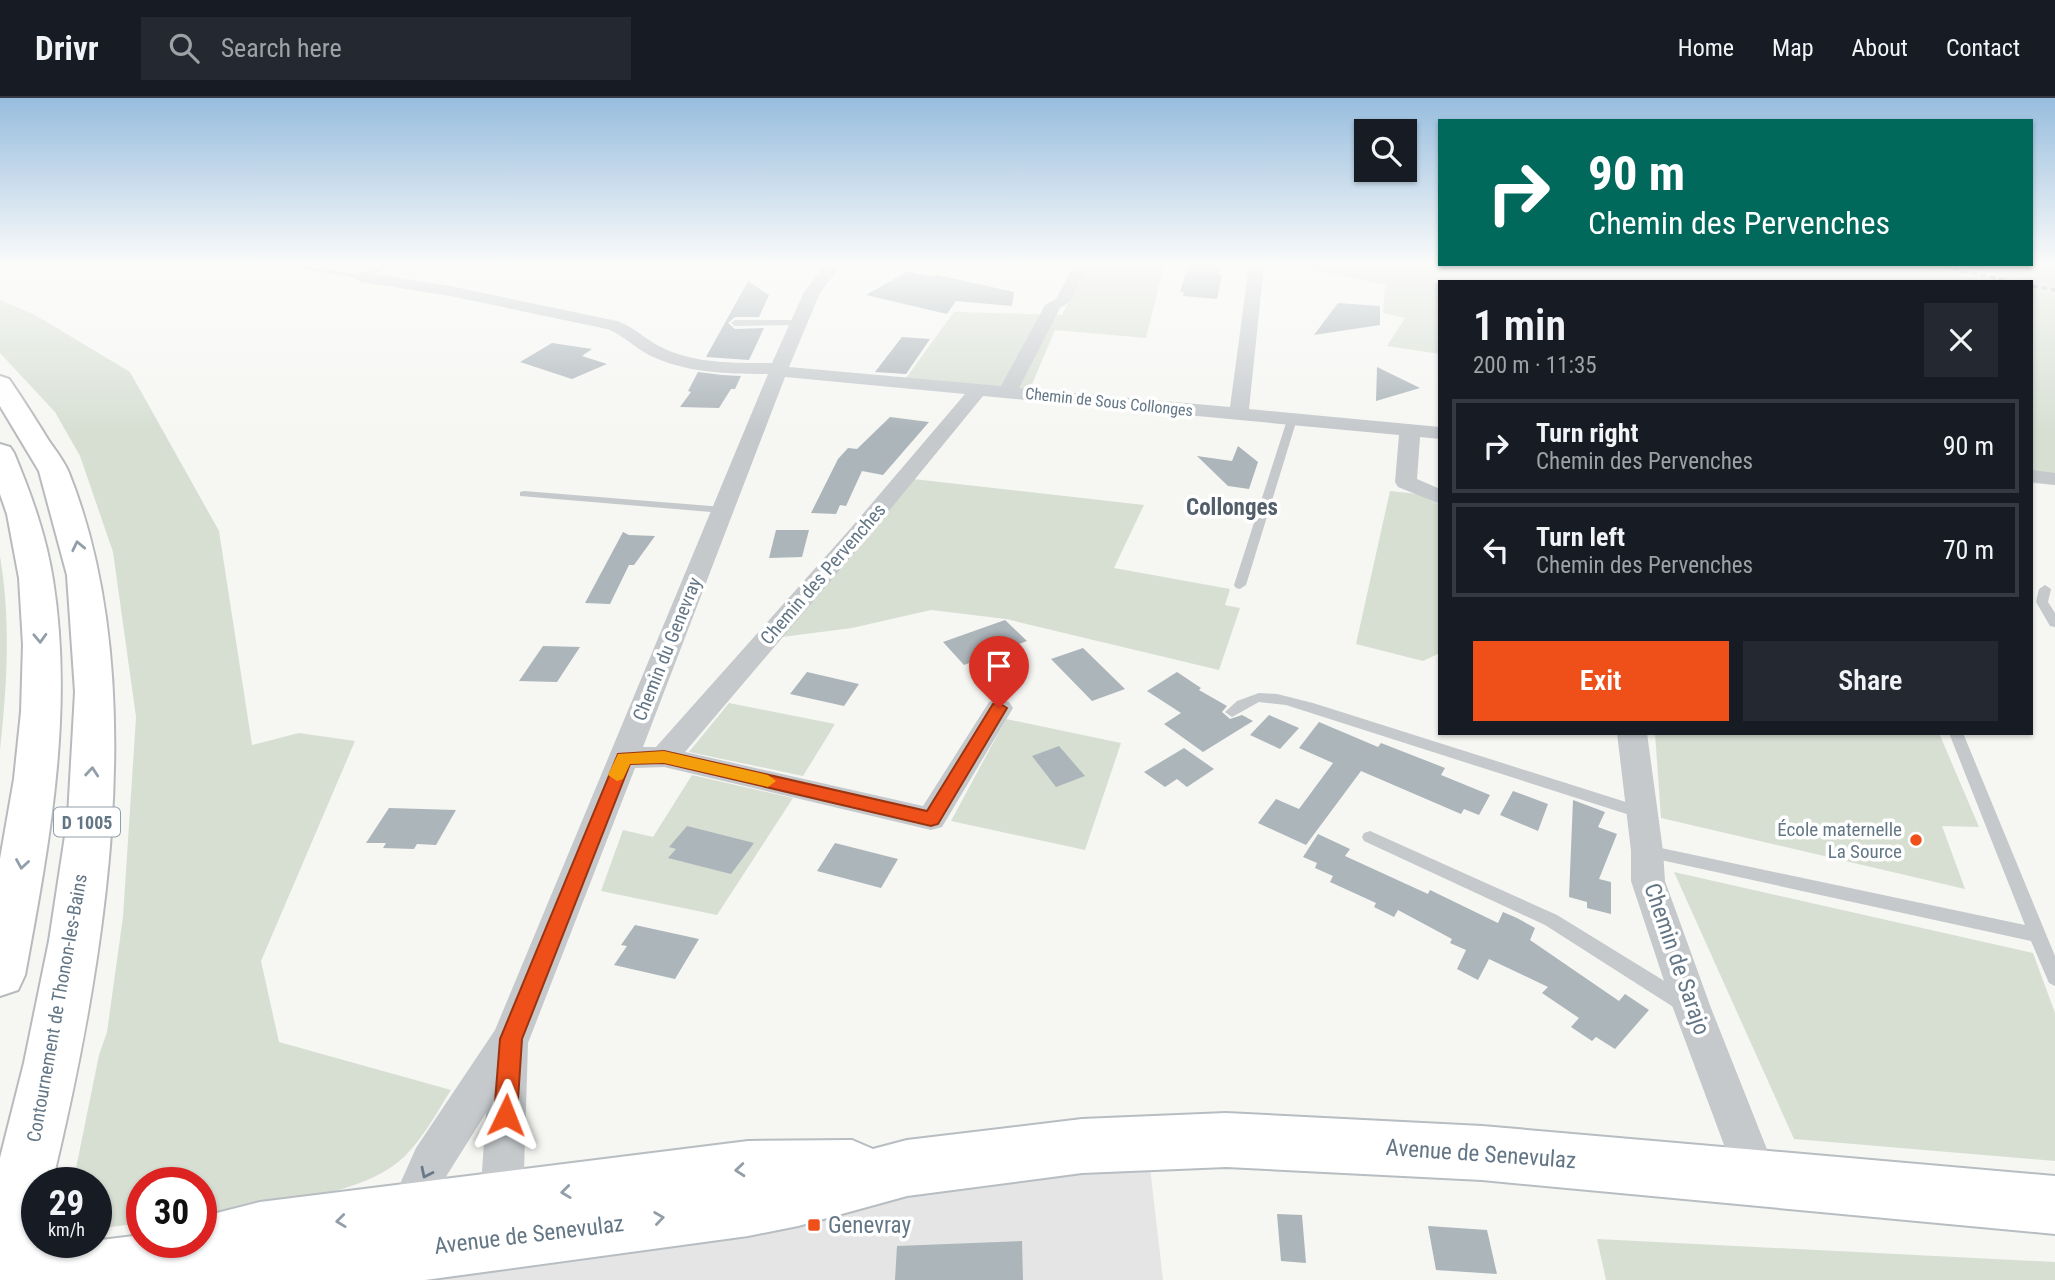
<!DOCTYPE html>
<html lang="en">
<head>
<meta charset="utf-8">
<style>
  :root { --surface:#171b24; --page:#242831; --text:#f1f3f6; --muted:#9ea1a6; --line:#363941; --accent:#ef501a }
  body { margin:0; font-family:"Roboto Condensed",sans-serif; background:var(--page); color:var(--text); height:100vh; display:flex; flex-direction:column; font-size:26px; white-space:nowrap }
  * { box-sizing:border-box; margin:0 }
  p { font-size:23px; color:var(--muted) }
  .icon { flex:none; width:38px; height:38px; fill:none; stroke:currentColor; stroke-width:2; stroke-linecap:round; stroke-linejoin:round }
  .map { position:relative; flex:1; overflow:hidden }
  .details { position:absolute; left:1438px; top:182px; width:595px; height:455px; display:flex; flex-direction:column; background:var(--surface); border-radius:0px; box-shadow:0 2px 5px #0004 }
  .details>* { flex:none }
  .banner { position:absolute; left:1438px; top:21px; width:595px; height:147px; border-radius:0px; box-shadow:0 2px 5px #0004; background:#00695c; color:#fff; overflow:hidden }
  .buttons { position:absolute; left:1354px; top:21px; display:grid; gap:14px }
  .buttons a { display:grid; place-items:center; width:63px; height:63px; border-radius:0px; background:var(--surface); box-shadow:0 2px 5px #0004; font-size:35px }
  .speed { position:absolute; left:21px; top:1069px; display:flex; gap:14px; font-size:35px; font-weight:700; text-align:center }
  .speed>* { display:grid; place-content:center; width:91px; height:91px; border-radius:50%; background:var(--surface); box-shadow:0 2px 5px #0004; line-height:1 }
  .speed small { font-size:18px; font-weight:400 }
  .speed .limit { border:10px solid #d22; background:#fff; color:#111 }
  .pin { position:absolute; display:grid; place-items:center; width:60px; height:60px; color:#fff; margin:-72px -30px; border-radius:50% 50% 50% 0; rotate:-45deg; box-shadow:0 0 7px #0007 }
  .pin .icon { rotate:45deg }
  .me { position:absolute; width:77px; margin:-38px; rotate:2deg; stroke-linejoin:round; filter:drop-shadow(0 0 5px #0008) }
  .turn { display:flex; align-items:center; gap:24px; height:147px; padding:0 35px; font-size:32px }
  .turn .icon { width:91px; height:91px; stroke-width:2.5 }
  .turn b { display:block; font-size:49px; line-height:60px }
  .round { display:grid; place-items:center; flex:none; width:74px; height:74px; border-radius:0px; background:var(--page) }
  .overview { display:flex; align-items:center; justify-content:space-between; height:119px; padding:0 35px }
  h1 { font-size:42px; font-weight:600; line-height:52px }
  .button { display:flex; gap:14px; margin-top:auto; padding:14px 35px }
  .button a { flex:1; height:80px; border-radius:0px; background:var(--accent); color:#fff; font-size:28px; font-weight:600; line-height:80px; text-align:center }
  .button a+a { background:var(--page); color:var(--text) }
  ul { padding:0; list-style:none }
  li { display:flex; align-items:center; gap:21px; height:94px; margin:0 14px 10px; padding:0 21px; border:4px solid var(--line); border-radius:0px }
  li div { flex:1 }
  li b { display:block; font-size:26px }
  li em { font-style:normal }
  header { display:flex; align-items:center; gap:42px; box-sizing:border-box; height:98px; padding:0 35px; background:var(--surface); border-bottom:2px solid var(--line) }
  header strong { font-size:33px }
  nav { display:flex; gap:38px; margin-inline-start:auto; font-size:24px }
  .search { width:490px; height:63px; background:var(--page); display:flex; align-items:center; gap:18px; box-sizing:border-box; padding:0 24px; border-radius:0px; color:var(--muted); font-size:26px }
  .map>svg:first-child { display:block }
</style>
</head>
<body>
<header>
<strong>Drivr</strong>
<div class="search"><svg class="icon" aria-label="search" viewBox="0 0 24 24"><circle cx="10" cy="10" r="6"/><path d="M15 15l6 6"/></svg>Search here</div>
<nav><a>Home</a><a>Map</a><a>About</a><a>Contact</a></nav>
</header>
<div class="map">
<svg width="2055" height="1182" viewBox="0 0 2055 1182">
  <rect width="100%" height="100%" fill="#f6f6f3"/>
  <!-- built -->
  <path fill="#e4e5e4" d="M1915,167h35l105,21v9l-23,-5v-8h-44z
    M1147,1044l16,138h-1022z"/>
  <!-- green -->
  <path fill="#d7dfd3" d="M1089,167h75l-18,73 -91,-8 -25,59 -124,-11 48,-66 108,3z
    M1290,167h625l73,17h-548v72l-53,-8 18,-28 -22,-5 2,-28z
    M1950,167h105v21z
    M2032,192l23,5v190l-23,-2z
    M0,202l35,15 95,57 89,159 33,214 47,-12 56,8 -94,220 18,81 172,48c-14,22 -27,47 -46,66 -45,44 -143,46 -204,58v-31h-59v40l-46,6v-46h-23l26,-128 8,-23 16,-115 13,-200 -23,-165 -33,-96 -25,-44 -55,-59z
    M913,381l231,26 -30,63 116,21 -5,16 15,3 -21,62 -213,-51 -75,-9 -79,18 -70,9z
    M1390,393l28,3 22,11v148l-17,8 -67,-17z
    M0,458c11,65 7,129 0,194z
    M729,605l106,21 -32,52 -114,-24z
    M1006,621l115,24 -36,107 -134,-29z
    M1655,635h284l40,94 -37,-1 23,63 -304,-71z
    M692,677l101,23 -76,117 -116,-24 22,-61 30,7z
    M1674,774l359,81 22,60v148l-261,-22z
    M1597,1141l458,23v18h-449z"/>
  <!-- building -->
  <path fill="#acb5ba" d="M1188,167h38l-9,9 5,1 -5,24 -34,-3 1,-4h-4z
    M908,173l20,5 10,-1 76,17 -2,14 -56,-5 -9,13 -81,-19z
    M748,183l21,14 -10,22h-24l-7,6 7,6 29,-1 -15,32 -43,-3z
    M1338,205l42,3v19l-66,10z
    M902,239l28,2 -24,35 -31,-2z
    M552,245l40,6 -10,7 25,8 -35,15 -52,-17z
    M1377,269l43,21 -44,13z
    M698,274l24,3 19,1 -6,13h-4l-12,19 -39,-1 11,-15 -3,-1z
    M890,319l39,5 -46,53 -21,-4 -16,35 -6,-1 -4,9 -25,-1 27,-54 10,-11 9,1z
    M1238,348l20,16 -9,27 -21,-3 -31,-30 35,5z
    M776,432h33l-7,27 -33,1z
    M623,434l6,3 26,1 -21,29h-5l-19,39 -25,-1z
    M1005,522l22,21 -63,24 -21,-23z
    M543,548l37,1 -23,35 -38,-1z
    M1083,550l42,41 -33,12 -41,-42z
    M807,574l52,12 -15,22 -54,-12z
    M1177,574l24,16 -2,2 28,16 -5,6 8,7 12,-4 11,6 -50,31 -39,-28 17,-11 -34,-22z
    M1269,617l30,13 -19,21 -30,-14z
    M1319,624l59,25 3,-4 64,25 -4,7 49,20 -11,20 -15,-6 -3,5 -100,-43 -55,74 -48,-22 18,-24 23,10 34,-46 -34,-15z
    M1059,648l26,30 -29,11 -24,-31z
    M1184,650l30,21 -27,18 -10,-8 -12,8 -21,-15z
    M1513,693l35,13 -10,27 -38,-16z
    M1573,702l32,12 -7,15 19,7 -18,45 12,3v32l-24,-6v-6l-18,-5z
    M389,710l67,2 -20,35 -19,-1 -3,5 -31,-1 3,-5h-20z
    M687,728l67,17 -23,31 -63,-16 8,-9 -7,-2z
    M1318,736l32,15 -5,7 83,38 2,-4 68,33 5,-11 14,6 18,10 -5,12 89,61 6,-7 24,16 -34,39 -19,-12 -4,4 -21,-14 8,-9 -37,-25 6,-6 -59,-28 -11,21 -21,-11 9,-19 -16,-7 2,-4 -54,-29 -4,7 -20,-10 2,-4 -46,-21 3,-6 -18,-8 2,-5 -14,-6z
    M835,745l63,16 -17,29 -64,-17z
    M635,827l64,14 -24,40 -61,-14 13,-19 -6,-1z
    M1277,1116l25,1 4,48 -25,-2z
    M1428,1128l59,4 10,44 -61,-4z
    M1022,1143l1,39h-128l2,-34z"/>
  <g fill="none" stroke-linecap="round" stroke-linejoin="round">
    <defs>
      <path id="secondary" d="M1226,1015l256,13 573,50v58l-573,-54 -256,-13 -144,6 -175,23 -109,30 -50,10 -323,44h-422l10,-22 22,-10 107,-13v7h59v-25l59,-15 488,-61 104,-1 21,9 34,-9 175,-21z"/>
      <path id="highway" d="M0,278l9,3c14,20 27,41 40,62 7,10 15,20 20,32 84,211 35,494 -17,710h-15l1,59 -10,38h-28v-122l24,-95 25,-122 19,-125 7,-124 -8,-117 -28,-104 -39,-65z
        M0,346l10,3 4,6c17,41 32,82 39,127 21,132 -4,265 -28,395l-7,15 -18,6v-137l14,-80 7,-67 2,-67 -4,-67 -12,-64 -7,-20z"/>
    </defs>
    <!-- secondary casing -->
    <use href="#secondary" stroke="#b7bdc1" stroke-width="4"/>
    <!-- highway casing -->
    <use href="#highway" stroke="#b7bbbe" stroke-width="4"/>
    <!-- lane -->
    <path fill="#c5c9cc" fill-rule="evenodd" d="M284,167h16l60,10 22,-10h10l-31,14z
      M798,222l4,3 -1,2 -66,1 -4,-3 4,-3z
      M1288,319l9,2 -51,166 -6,4 -4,-1 -2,-3z
      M524,393l199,16 6,3 -6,3 -203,-17v-4z
      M2045,487l6,4 -3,13 7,11v14l-5,-1 -14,-24 3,-13z
      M1259,595l18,1 36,9 335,106 2,4 -2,4h-12l-350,-112 -27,-3 -27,15 -7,-5 12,-11z
      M1949,635h14l92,223v30l-6,-3 -18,-42 -384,-84 -6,-2 -2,-4 2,-4 6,-2 378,80z
      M1370,733l187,84 135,83 2,6 -2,6 -7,2 -7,-2 -133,-85 -181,-84 -2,-4 2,-4z"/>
    <!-- street -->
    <path fill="#c5c9cc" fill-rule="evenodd" d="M825,167h16l-21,28 -31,74 212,19 44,-81 11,-6 18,-34h14l-18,37 -10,6 -41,80 211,19 19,-142h15l-15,144 191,18v12l-20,-2 -3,42 23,10v15l-42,-17 -3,-5 4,-47 -416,-39 -117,143 -181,213 238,54 66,-104 10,-3 10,3 4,6 -71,119 -11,3 -267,-63 -29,1 -107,275 -4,128 -5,30 -7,15 -15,6 -15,-6 -7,-15 7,-30 4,-58 -39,62 -23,53 -15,7 -15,-7 -7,-15 29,-65 79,-118 273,-656c-40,0 -83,-1 -119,-19 -15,-8 -26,-20 -42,-26l-157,-33 -89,-14 -8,-5 8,-5 89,14 167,35c17,6 27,17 42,25 33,18 76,17 113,17l32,-71zM785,279l180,17 -115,135 -194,218h-13z
      M2032,372l23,3v12l-23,-3z
      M1617,635h30l16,118 2,30 46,127 67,169 -6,15 -15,6 -15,-6 -6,-15 -63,-169 -42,-127v-30z"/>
    <!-- secondary -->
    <use href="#secondary" fill="#fff" fill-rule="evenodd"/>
    <!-- highway -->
    <use href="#highway" fill="#fff" fill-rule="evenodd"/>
    <!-- rail -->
    <path stroke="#a5abb1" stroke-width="3.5" stroke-dasharray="6 3.5" stroke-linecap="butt" d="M1934,167l80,17
      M2032,188l23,4"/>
  </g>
  <!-- one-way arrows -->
  <defs><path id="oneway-chevron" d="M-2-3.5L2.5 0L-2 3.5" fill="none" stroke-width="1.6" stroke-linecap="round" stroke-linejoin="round" transform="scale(1.75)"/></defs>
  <g stroke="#929faa">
    <use href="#oneway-chevron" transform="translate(78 448) rotate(-102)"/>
    <use href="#oneway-chevron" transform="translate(40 540) rotate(88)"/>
    <use href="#oneway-chevron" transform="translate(92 674) rotate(-85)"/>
    <use href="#oneway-chevron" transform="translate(22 766) rotate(99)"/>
    <use href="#oneway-chevron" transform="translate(740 1072) rotate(175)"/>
    <use href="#oneway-chevron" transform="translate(566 1094) rotate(173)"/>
    <use href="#oneway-chevron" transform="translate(659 1120) rotate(-8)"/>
    <use href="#oneway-chevron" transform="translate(341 1123) rotate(173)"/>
  </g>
  <use stroke="#687a8a" href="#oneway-chevron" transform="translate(426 1075) rotate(116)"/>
  <!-- sky -->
  <linearGradient id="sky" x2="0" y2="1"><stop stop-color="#97bdde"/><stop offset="0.5" stop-color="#fbfbfa"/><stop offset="1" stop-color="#fbfbfa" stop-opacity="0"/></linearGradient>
  <rect width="2055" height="332" fill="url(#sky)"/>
  <!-- route -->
  <path fill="#ef501a" stroke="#9b3411" stroke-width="2" d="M999,605l8,5 -69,116 -7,2 -267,-63 -34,1 -108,275 -5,76 -3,7 -8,4 -8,-4 -4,-7 6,-76 118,-285 46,-3 263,60 66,-107z"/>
  <!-- slow -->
  <path fill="#f59e0b" d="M664,653l104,24 8,6 -8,6 -104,-24 -34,1 -7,15 -6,2 -9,-6 10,-21z"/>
  <!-- markers -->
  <g fill="#ef501a" stroke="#fff" stroke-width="2.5">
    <circle cx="1916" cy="742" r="7"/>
    <rect x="807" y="1120" width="14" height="14" rx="3.5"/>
  </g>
  <g text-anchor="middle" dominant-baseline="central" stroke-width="7" stroke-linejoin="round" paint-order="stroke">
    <!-- far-street labels -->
    <g font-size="16" fill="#637686" stroke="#fff">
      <text transform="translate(1109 304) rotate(6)">Chemin de Sous Collonges</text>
    </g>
    <!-- shield labels -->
    <rect fill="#fff" stroke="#929faa" stroke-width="2" x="54" y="709.5" width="66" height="29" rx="5"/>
    <g font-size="18" font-weight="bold" fill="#637686">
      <text x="87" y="724">D 1005</text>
    </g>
    <!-- street labels -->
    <g font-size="19" fill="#637686" stroke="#fff">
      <text transform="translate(823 476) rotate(-49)">Chemin des Pervenches</text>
      <text transform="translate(667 551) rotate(-68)">Chemin du Genevray</text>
      <text transform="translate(57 910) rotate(-80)">Contournement de Thonon-les-Bains</text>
    </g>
    <!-- poi labels -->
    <g font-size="19" fill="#637686" stroke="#fff" text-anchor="end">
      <text x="1902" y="731">École maternelle<tspan x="1902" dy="22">La Source</tspan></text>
    </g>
    <!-- quarter labels -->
    <g font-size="23" font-weight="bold" fill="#525f6a" stroke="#fff">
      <text x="1232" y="409">Collonges</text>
    </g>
    <!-- near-street labels -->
    <g font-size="23" fill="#637686" stroke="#fff">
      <text transform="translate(1677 861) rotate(71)">Chemin de Sarajo</text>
      <text transform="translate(1481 1056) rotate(4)">Avenue de Senevulaz</text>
      <text transform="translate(529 1137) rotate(-7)">Avenue de Senevulaz</text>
    </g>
    <!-- near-poi labels -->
    <g font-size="23" fill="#637686" stroke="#fff" text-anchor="start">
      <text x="828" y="1127">Genevray</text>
    </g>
  </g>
</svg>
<div class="buttons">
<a><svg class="icon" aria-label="search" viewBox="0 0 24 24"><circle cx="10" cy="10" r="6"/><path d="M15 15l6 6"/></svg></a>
</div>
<div class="speed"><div>29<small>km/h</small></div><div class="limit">30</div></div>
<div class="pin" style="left:999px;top:610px;background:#d93025"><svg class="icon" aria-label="arrive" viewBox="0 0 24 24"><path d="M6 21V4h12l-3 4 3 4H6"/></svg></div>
<svg class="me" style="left:506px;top:1017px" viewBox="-20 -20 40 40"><path d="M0-17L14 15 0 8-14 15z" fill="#ef501a" stroke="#fff" stroke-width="4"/></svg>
<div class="banner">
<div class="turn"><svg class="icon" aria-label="right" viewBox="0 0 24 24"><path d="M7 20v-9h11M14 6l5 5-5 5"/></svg><div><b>90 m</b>Chemin des Pervenches</div></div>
</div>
<section class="details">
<div class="overview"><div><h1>1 min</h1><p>200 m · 11:35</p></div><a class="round"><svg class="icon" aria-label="close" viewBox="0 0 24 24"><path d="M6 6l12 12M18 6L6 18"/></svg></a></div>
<ul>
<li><svg class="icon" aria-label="right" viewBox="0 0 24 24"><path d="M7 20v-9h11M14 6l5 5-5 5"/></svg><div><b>Turn right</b><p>Chemin des Pervenches</p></div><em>90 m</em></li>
<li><svg class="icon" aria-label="left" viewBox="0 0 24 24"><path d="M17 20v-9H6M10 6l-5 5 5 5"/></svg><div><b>Turn left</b><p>Chemin des Pervenches</p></div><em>70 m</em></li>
</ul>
<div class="button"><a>Exit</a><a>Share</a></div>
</section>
</div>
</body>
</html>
